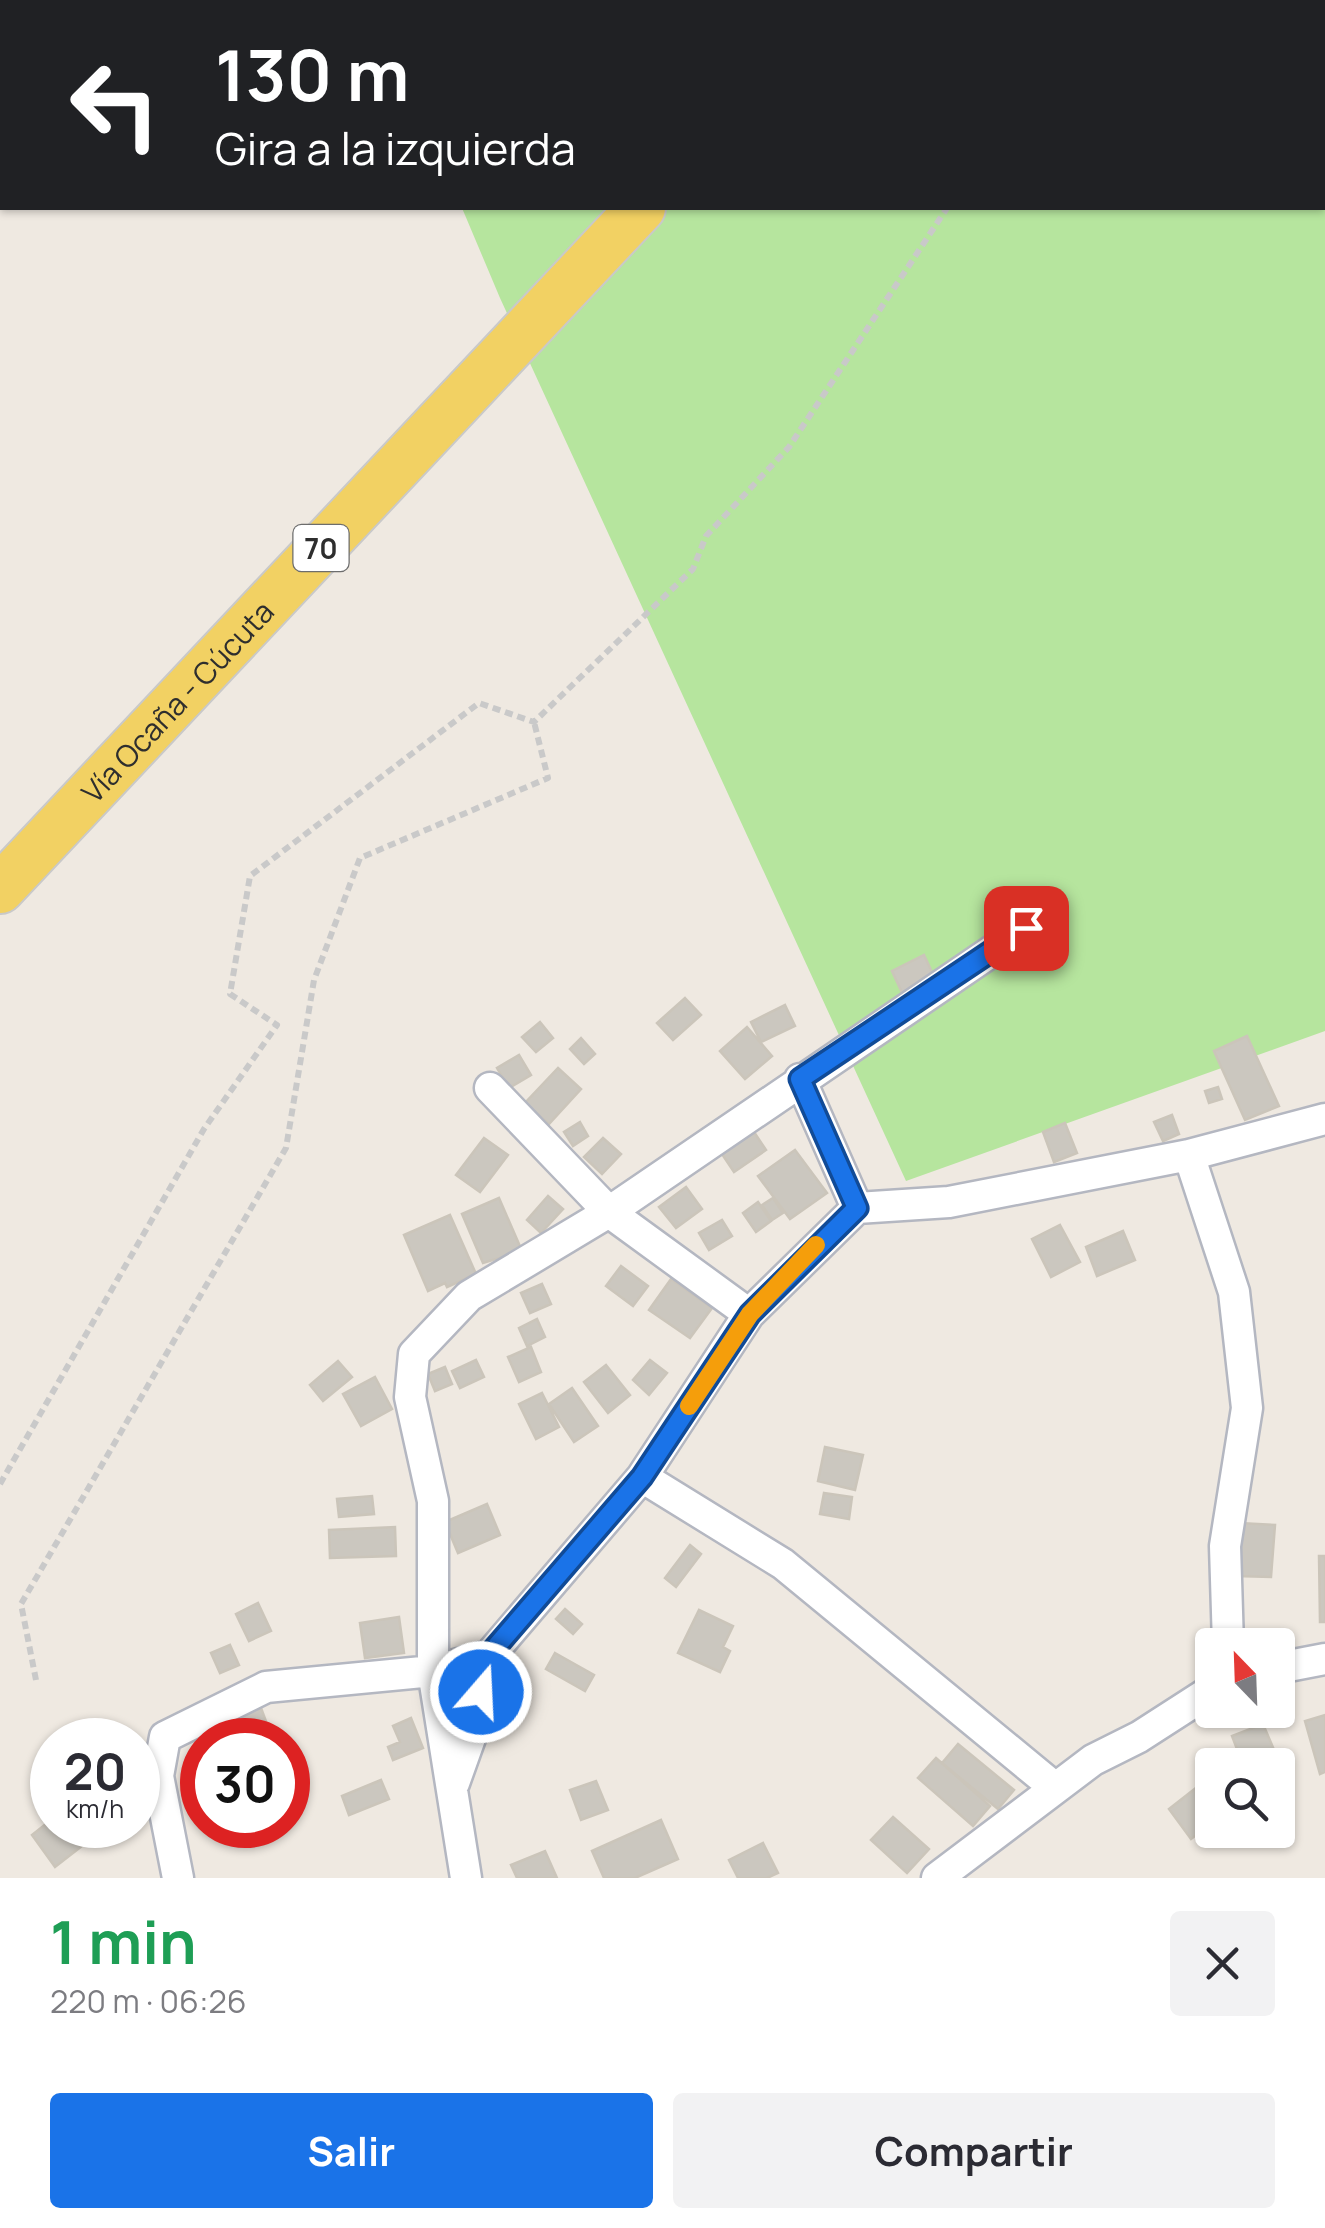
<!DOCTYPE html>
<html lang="es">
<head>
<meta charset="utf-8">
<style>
  :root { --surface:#fff; --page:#f2f2f3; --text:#2b2b33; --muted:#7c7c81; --accent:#1a73e8 }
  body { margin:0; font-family:Manrope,sans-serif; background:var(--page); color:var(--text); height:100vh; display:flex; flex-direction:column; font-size:38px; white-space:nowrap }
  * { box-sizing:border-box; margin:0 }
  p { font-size:32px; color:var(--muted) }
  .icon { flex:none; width:55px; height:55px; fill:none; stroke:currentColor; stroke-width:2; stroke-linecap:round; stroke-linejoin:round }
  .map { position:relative; height:1878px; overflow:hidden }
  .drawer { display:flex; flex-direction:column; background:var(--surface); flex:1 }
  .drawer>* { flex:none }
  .guide { position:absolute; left:0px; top:0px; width:1325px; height:210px; box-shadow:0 2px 8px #0004; background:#202124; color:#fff; overflow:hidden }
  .needle { width:65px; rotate:337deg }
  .tools { position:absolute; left:1195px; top:1628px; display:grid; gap:20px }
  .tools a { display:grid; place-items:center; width:100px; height:100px; border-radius:10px; background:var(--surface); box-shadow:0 2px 8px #0004; font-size:50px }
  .speed { position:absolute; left:30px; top:1718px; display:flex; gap:20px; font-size:50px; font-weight:700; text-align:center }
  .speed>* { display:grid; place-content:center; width:130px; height:130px; border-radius:50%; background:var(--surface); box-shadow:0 2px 8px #0004; line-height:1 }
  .speed small { font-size:25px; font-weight:400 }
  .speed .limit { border:15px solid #d22; background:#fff; color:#111 }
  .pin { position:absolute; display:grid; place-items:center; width:85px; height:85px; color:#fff; margin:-42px; border-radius:20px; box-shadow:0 5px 15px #0006 }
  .me { position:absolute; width:110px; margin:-55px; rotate:19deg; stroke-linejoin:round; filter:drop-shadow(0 0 8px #0008) }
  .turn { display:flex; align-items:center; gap:35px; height:210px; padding:0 50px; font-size:45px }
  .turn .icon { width:130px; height:130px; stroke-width:2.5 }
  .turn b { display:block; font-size:70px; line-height:85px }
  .round { display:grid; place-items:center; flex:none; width:105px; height:105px; border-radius:10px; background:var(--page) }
  .headline { display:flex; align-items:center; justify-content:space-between; height:170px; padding:0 50px }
  h1 { font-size:60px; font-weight:700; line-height:75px; color:#1e9e55 }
  .action { display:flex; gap:20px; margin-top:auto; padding:20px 50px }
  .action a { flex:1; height:115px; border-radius:10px; background:var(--accent); color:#fff; font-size:40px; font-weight:700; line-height:115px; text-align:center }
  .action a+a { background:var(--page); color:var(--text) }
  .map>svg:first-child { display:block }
</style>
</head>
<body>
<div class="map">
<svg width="1325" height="1878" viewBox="0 0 1325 1878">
  <rect width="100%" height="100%" fill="#efe9e1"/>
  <!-- green -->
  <path fill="#b6e59e" d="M374,0h951v1031l-419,150 -406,-883 -38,-90h860v-206z"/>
  <!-- building -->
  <path fill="#cbc7bf" stroke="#cbc5ba" stroke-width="2.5" d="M924,955l13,28 -32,16 -13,-28z
    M685,998l16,17 -28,25 -16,-17z
    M785,1005l10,21 -34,16 -10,-20z
    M540,1022l13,16 -17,14 -14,-15z
    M747,1027l25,29 -27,23 -25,-28z
    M1247,1036l32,70 -34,14 -31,-69z
    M581,1038l14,16 -11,10 -14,-15z
    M519,1055l12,20 -22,13 -12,-20z
    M558,1068l23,21 -32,35 -24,-21z
    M1218,1087l4,12 -13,4 -4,-12z
    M1172,1115l7,19 -16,7 -9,-19z
    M580,1122l8,14 -15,10 -9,-14z
    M1065,1123l12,30 -23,9 -11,-30z
    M754,1132l12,18 -32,22 -12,-18z
    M484,1138l24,17 -28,37 -24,-17z
    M603,1138l18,16 -19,20 -18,-17z
    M795,1150l32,43 -37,26 -32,-43z
    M686,1187l16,22 -26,19 -17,-21z
    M548,1196l15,13 -22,24 -14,-13z
    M499,1198l23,53 -39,12 -21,-49z
    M773,1198l10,15 -11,7 -10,-15z
    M758,1202l13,19 -15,11 -13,-19z
    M450,1215l26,59 -29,13 -2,-4 -17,8 -24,-56z
    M722,1220l10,16 -23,14 -10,-17z
    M1060,1225l20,37 -29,15 -19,-38z
    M1123,1231l12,29 -38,16 -11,-29z
    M621,1266l27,20 -15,20 -27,-20z
    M671,1279l41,29 -22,30 -41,-28z
    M542,1284l9,20 -21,9 -9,-20z
    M537,1319l8,18 -18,9 -8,-18z
    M531,1347l10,25 -22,10 -11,-25z
    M476,1360l8,17 -24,11 -8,-17z
    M650,1360l17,13 -18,22 -16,-15z
    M338,1361l14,16 -29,24 -13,-16z
    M606,1365l24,30 -22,18 -24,-31z
    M445,1367l7,17 -17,7 -7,-17z
    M375,1377l17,32 -31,17 -18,-32z
    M572,1388l26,38 -24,16 -25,-38z
    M542,1393l17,34 -23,12 -17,-35z
    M825,1447l38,8 -8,35 -37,-9z
    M824,1493l28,4 -3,22 -29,-5z
    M372,1496l2,18 -35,3 -2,-18z
    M487,1504l13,31 -42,18 -13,-31z
    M1239,1523l36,2 -4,52 -35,-1z
    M395,1527l1,29 -66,2 -1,-28z
    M690,1545l11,9 -25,33 -11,-9z
    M1319,1556h6v66h-5z
    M258,1603l13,28 -22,10 -13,-27z
    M565,1609l17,15 -9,10 -17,-15z
    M699,1610l34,16 -10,21 7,4 -10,21 -42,-19z
    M399,1617l5,36 -39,5 -5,-35z
    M230,1645l9,20 -19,8 -9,-20z
    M555,1653l39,22 -9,16 -39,-22z
    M500,1679l27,15 -14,27 -28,-15z
    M261,1708l9,24 -21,8h-11l-8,-20z
    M1325,1715v57l-5,2 -15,-53z
    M411,1718l12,30 -30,12 -5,-13 12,-5 -7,-16z
    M1263,1724l17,40 -37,1 -11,-29z
    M958,1744l56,46 -16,19 -56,-46z
    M936,1758l54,48 -17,20 -55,-48z
    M381,1780l8,19 -40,16 -7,-19z
    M596,1781l12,29 -27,10 -11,-30z
    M1197,1787l15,21v15l-21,16 -22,-30z
    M893,1817l36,32 -22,24 -36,-33z
    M52,1819v6h57l-54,42 -23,-32z
    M661,1820l17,39 -43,19h-31l-12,-27z
    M763,1843l15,30 -11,5h-29l-9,-18z
    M545,1851l12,27h-40l-6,-13z"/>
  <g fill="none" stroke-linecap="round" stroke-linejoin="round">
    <defs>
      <path id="minor" d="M1078,2l2,-2
        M800,1079l57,129
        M490,1088l119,124 140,102
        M1189,1155l45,137 13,116 -22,138 3,99
        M642,1477l141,87 271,223
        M1278,1668l47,-9
        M454,1783l20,-56 15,-71 153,-179 107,-163 108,-106 92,-6 240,-47 136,-36
        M178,1878l-20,-102 7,-39 101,-50 167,-16 56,-15
        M466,1878l-33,-207v-170l-23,-104 4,-43 55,-58 140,-84 417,-284
        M937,1878l156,-118 46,-23 73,-47"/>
      <g id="primary">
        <path d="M834,2l2,-2"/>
        <path id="s1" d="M0,889l641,-681"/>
      </g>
    </defs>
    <!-- minor casing -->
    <use href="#minor" stroke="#b4b7c1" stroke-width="35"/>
    <!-- primary casing -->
    <use href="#primary" stroke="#c9c9c9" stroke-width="52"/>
    <!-- path -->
    <path stroke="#c9c9c9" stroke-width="6" stroke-dasharray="8 5" stroke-linecap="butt" d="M0,1484l204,-355 73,-104 -47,-31 20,-118 229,-173 55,19 159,-153 13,-33 83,-89 158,-239
      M36,1680l-15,-76 265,-456 28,-168 46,-122 188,-80 -14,-56"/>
    <!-- minor -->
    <use href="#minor" stroke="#fff" stroke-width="30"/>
    <!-- primary -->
    <use href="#primary" stroke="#f2d163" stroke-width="48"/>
  </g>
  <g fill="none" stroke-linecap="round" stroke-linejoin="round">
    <defs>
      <path id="route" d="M481,1692l7,-36 154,-179 108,-163 107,-106 -57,-129 226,-151"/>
    </defs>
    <!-- route casing -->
    <use href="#route" stroke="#114b97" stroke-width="25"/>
    <!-- route -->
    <use href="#route" stroke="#1a73e8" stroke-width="18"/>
    <!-- slow -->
    <path stroke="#f59e0b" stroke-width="18" d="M689,1406l61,-92 66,-69"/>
  </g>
  <g text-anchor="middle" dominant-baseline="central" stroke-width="8" stroke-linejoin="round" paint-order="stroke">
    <!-- shield labels -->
    <rect fill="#fff" stroke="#6d6d6d" stroke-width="2.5" x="293.5" y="525" width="55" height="46" rx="8"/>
    <g font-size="28" font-weight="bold" fill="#2e2e2e">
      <text x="321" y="548">70</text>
    </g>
    <!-- street labels -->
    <g font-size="30" fill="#2e2e2e" stroke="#fff">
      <text stroke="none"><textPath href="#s1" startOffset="258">Vía Ocaña - Cúcuta</textPath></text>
    </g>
  </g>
</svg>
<div class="tools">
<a><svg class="needle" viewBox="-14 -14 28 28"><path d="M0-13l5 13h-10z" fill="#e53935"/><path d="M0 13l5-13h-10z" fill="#7c7c81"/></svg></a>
<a><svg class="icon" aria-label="search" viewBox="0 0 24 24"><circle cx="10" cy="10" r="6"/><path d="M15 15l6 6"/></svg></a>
</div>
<div class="speed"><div>20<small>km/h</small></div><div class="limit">30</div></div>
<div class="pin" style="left:1026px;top:928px;background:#d93025"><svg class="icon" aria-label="arrive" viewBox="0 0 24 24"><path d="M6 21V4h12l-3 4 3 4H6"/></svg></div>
<svg class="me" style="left:481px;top:1692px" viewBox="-20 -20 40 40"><circle r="17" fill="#1a73e8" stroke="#fff" stroke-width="3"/><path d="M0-11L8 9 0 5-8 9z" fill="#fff"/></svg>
<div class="guide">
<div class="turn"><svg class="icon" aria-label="left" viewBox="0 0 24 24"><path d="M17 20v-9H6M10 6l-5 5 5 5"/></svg><div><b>130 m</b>Gira a la izquierda</div></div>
</div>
</div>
<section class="drawer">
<div class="headline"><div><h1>1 min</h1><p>220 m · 06:26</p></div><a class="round"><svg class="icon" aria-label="close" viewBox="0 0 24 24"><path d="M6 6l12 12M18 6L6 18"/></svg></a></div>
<div class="action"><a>Salir</a><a>Compartir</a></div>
</section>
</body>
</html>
